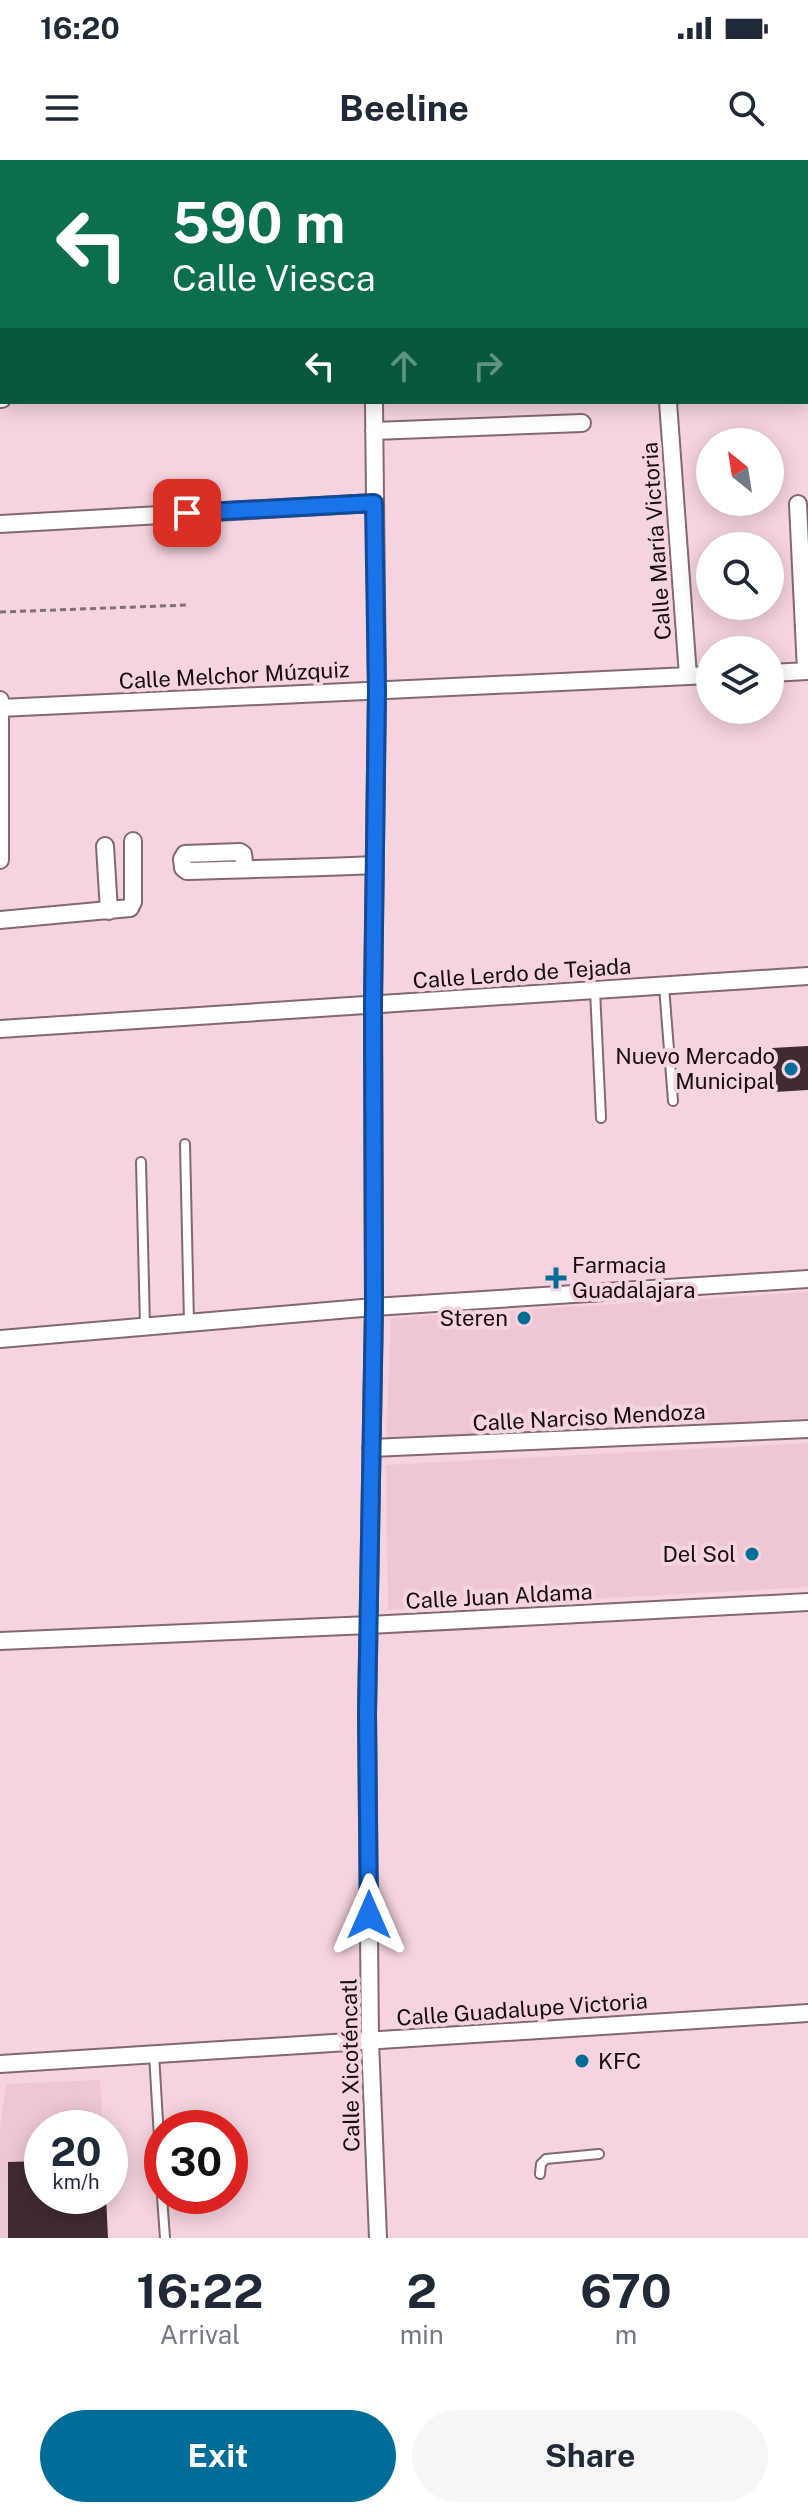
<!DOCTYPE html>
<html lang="en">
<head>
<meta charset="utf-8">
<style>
  :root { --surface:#fff; --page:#f6f6f7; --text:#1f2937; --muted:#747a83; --accent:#006d99 }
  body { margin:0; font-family:"Public Sans",sans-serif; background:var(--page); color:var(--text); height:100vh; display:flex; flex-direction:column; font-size:30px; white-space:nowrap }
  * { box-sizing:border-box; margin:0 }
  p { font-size:26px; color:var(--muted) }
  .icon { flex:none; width:44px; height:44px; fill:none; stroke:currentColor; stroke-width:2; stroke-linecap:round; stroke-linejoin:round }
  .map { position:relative; height:2078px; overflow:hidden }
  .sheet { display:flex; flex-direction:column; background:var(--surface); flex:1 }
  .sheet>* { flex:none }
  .guide { position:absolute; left:0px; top:0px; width:808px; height:244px; box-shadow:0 4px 20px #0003; background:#0b6e4f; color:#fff; overflow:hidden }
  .needle { width:52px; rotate:330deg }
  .fabs { position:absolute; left:696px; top:268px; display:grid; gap:16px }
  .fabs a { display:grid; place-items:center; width:88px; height:88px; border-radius:50%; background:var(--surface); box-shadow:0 4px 20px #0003; font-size:40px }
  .speed { position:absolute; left:24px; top:1950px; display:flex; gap:16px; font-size:40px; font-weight:700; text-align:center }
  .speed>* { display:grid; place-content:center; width:104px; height:104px; border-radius:50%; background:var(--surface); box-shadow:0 4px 20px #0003; line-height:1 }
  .speed small { font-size:20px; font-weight:400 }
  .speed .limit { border:12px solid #d22; background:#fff; color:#111 }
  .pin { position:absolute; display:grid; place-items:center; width:68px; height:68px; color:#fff; margin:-34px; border-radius:16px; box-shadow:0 4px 12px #0006 }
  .me { position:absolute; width:88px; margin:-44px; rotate:0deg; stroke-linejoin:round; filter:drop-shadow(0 0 6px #0008) }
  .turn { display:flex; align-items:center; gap:28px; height:168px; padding:0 40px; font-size:36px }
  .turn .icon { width:104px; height:104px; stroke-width:2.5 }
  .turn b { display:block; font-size:56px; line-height:68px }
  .lanes { display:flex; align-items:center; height:76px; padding:0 40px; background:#0003; justify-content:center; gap:40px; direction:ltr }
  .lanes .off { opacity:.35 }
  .eta { display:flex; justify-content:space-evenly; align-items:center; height:136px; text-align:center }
  .eta b { font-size:48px; font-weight:700; line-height:56px }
  .primary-button { display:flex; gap:16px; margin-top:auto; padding:16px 40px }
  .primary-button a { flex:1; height:92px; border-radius:48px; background:var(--accent); color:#fff; font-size:32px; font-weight:700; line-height:92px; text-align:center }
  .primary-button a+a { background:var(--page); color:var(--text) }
  .status { display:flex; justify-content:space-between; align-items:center; height:56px; padding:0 40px; background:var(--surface); direction:ltr }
  .status svg { height:22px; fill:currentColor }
  header { display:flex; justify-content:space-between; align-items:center; height:104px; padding:0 40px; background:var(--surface); font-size:36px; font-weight:700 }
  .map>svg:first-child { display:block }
</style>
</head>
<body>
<div class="status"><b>16:20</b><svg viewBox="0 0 49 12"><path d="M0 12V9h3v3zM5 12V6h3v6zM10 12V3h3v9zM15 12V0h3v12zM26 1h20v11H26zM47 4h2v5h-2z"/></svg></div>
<header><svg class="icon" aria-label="menu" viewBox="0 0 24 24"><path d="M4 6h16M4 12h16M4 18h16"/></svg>Beeline<svg class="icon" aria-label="search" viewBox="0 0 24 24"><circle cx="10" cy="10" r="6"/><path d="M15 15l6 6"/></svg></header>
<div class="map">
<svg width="808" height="2078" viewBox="0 0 808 2078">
  <rect width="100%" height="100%" fill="#f5d4de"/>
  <!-- built -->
  <path fill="#efc7d4" d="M808,1132v126l-422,25 5,-125z
    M808,1283v144l-420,23 -2,-145z
    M100,1920l3,48h-61v68h64l2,42h-108v-110l6,-44z"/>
  <!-- building -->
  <path fill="#422a33" d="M808,886v44l-34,2 -2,-44z
    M42,2001v35h64l2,42h-100v-76z"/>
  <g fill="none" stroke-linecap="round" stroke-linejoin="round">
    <defs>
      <path id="service" d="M699,0v2
        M806,229h2
        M664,826l9,115
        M595,830l6,128
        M185,984l4,179
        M141,1002l4,164
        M154,1894l8,134
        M540,2014l1,-10 5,-5 53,-5
        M162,2036l3,42"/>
      <path id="minor" d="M373,0v2
        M806,38h2
        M0,88h2
        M0,239h2
        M374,242l3,289 -4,313 1,303 -7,406 3,328 8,197
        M668,242l20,274
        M374,271l208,-8
        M798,344l8,167
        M0,364l374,-21
        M770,513l38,-2
        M0,540v160
        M0,548l710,-33
        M105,686l4,65
        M245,709l-2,-15 -3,-2 -55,2 -3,5 1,9 4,3c63,-2 125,-3 188,-6
        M0,760l130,-12 3,-6v-61
        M0,869l808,-53
        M0,1179l374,-32 434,-28
        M371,1288l437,-19
        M0,1481l369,-16 439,-23
        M0,1904l808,-51"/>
    </defs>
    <!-- service casing -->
    <use href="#service" stroke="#846871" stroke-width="12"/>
    <!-- minor casing -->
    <use href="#minor" stroke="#846871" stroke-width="20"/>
    <!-- path -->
    <path stroke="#846f76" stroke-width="3" stroke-dasharray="6 4" stroke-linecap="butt" d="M0,452l189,-7"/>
    <!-- service -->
    <use href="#service" stroke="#fff" stroke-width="8"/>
    <!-- minor -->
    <use href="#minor" stroke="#fff" stroke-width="16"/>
  </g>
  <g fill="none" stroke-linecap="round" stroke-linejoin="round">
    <defs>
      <path id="route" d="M187,353l187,-10 3,188 -4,313 1,303 -7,406 2,202"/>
    </defs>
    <!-- route casing -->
    <use href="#route" stroke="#114b97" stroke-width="20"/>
    <!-- route -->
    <use href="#route" stroke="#1a73e8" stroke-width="14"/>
  </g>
  <!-- markers -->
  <g fill="#006d99" stroke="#f5d4de" stroke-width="3">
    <circle cx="791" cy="909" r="8"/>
    <path d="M552 1106h8v8h8v8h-8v8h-8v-8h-8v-8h8z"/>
    <circle cx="524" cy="1158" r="8"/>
    <circle cx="752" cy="1394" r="8"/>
    <circle cx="582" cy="1901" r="8"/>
  </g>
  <g text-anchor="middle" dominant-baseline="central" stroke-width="8" stroke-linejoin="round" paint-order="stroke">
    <!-- street labels -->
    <g font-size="22" fill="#170c10" stroke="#f5d4de">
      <text transform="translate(656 381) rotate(-94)">Calle María Victoria</text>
      <text transform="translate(234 515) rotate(-3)">Calle Melchor Múzquiz</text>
      <text transform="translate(522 813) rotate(-4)">Calle Lerdo de Tejada</text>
      <text transform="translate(589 1257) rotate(-3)">Calle Narciso Mendoza</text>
      <text transform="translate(499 1436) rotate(-3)">Calle Juan Aldama</text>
      <text transform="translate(522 1849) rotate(-4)">Calle Guadalupe Victoria</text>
      <text transform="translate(350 1905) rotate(-91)">Calle Xicoténcatl</text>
    </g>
    <!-- poi labels -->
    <g font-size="22" fill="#170c10" stroke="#f5d4de" text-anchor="end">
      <text x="775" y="896">Nuevo Mercado<tspan x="775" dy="25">Municipal</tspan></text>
      <text x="572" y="1105" text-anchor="start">Farmacia<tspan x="572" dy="25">Guadalajara</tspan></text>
      <text x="508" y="1158">Steren</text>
      <text x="736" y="1394">Del Sol</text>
      <text x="598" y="1901" text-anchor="start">KFC</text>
    </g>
  </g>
</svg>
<div class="fabs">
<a><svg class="needle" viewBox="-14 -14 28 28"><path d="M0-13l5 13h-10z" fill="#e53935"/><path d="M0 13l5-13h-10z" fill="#747a83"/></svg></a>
<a><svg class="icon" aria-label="search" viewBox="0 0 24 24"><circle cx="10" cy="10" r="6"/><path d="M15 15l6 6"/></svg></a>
<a><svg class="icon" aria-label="layers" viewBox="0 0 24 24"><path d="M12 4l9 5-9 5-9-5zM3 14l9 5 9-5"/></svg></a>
</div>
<div class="speed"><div>20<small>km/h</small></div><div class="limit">30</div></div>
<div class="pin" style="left:187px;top:353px;background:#d93025"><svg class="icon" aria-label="arrive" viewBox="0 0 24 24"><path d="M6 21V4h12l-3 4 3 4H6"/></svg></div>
<svg class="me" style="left:369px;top:1755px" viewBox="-20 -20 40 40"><path d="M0-17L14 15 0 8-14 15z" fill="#1a73e8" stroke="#fff" stroke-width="4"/></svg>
<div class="guide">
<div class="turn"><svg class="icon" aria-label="left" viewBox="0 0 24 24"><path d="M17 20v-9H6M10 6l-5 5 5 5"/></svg><div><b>590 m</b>Calle Viesca</div></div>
<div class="lanes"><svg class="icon" aria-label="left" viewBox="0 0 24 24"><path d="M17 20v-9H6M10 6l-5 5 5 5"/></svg><svg class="icon off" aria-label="ahead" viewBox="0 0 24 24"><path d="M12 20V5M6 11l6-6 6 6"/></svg><svg class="icon off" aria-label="right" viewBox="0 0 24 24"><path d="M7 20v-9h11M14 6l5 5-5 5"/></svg></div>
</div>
</div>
<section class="sheet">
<div class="eta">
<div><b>16:22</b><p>Arrival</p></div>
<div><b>2</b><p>min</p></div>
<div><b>670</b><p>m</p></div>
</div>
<div class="primary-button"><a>Exit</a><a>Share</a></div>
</section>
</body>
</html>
